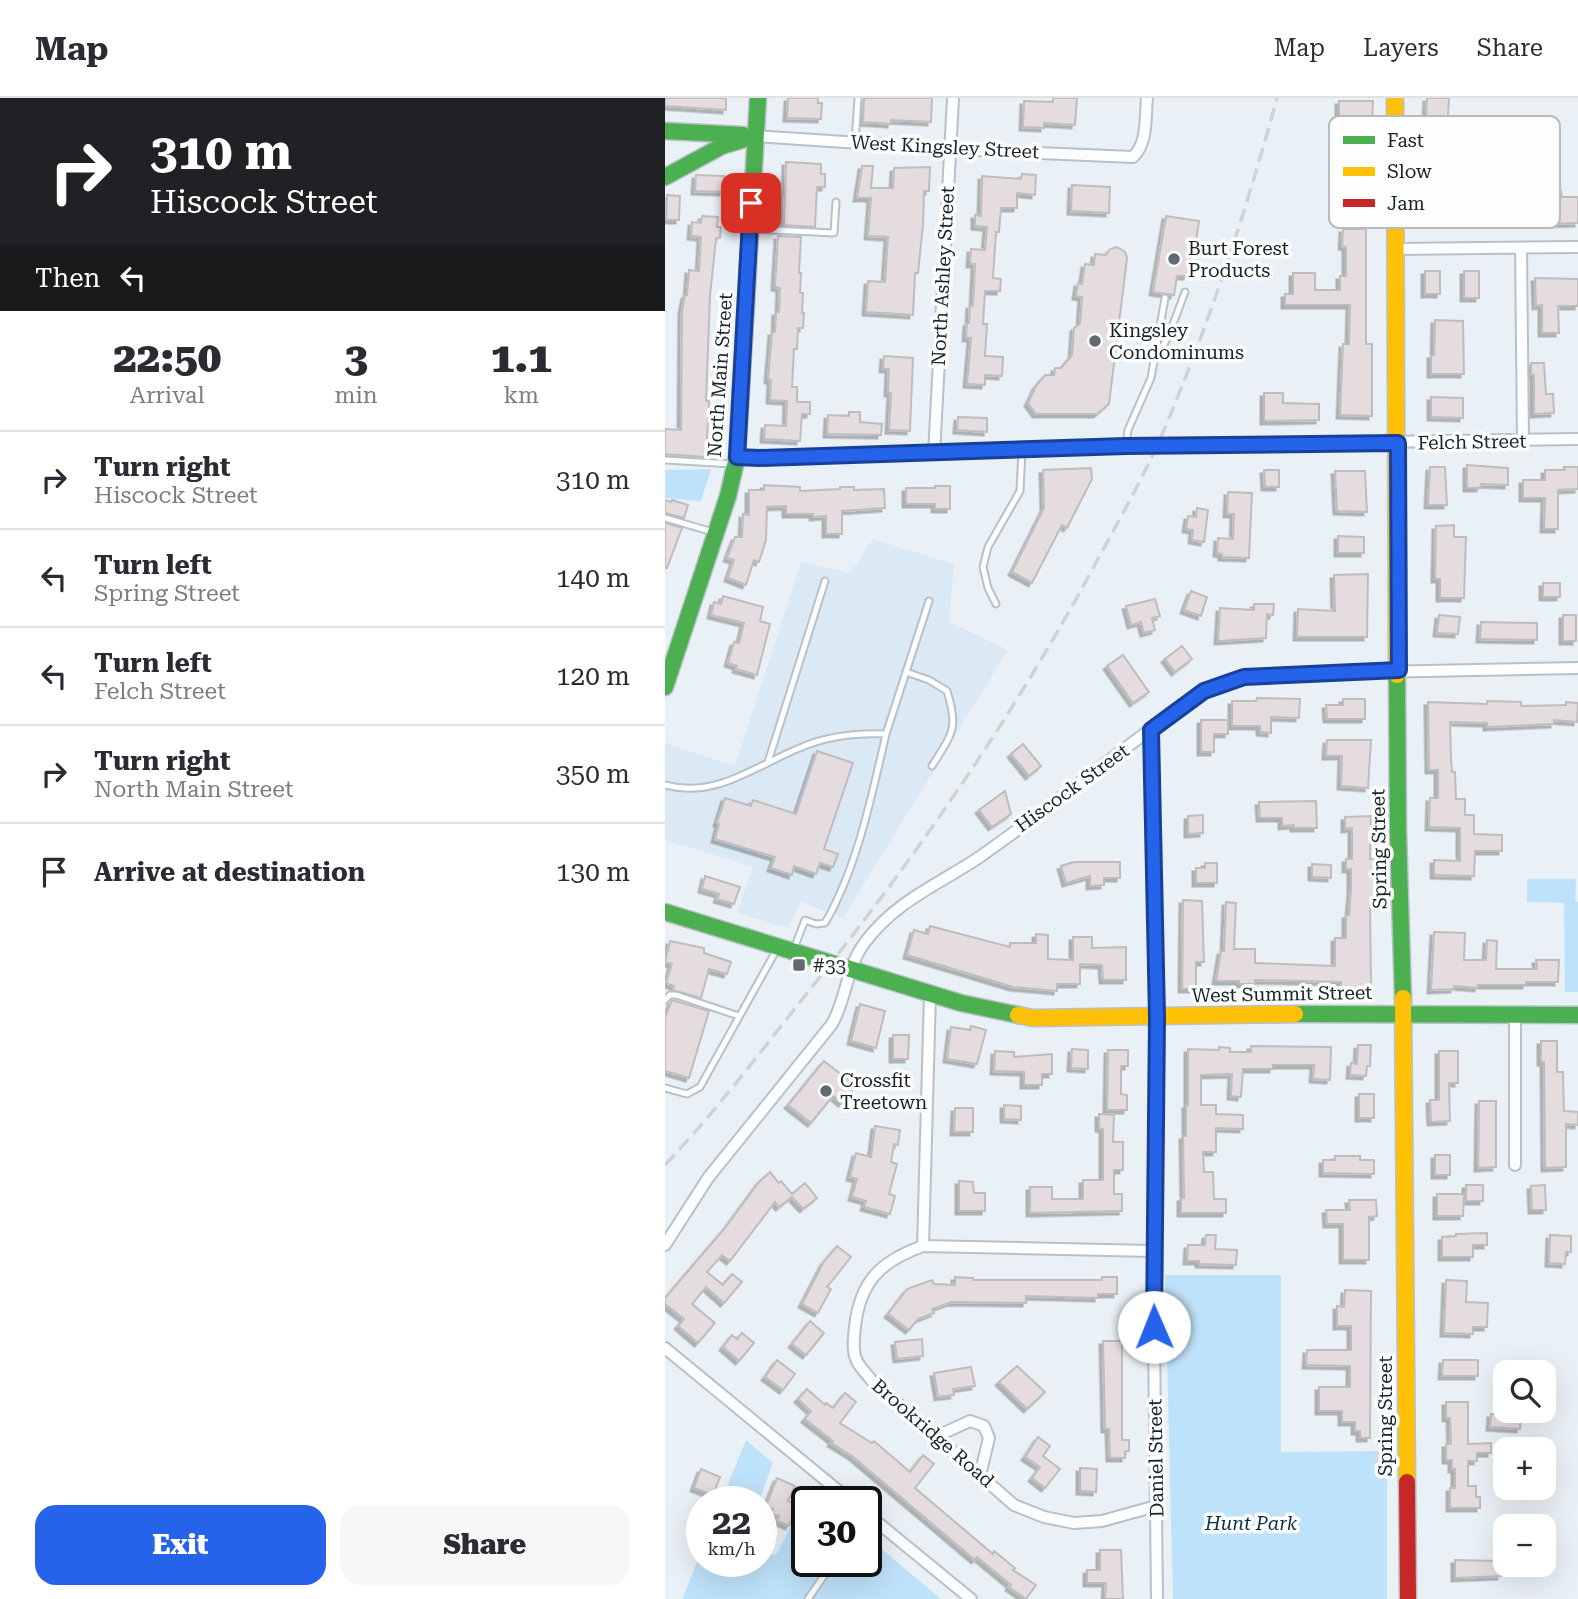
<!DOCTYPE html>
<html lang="en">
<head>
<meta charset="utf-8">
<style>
  :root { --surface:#fff; --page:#f7f7f7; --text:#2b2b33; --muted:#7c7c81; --line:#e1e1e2; --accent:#2563eb }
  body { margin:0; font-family:"Roboto Serif",serif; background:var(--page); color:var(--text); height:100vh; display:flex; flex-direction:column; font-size:26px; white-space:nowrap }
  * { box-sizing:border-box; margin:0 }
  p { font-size:23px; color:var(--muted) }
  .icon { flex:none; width:38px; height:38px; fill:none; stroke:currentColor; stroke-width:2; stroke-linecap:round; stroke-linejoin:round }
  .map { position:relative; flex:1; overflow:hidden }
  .drawer { display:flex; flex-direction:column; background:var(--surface); width:665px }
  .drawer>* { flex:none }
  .banner { background:#202124; color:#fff; overflow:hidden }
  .fabs { position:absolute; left:828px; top:1262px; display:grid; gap:14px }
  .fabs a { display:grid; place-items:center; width:63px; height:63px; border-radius:14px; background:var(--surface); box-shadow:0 7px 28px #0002; font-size:35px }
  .speed { position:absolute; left:21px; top:1388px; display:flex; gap:14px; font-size:35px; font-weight:700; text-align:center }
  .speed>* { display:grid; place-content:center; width:91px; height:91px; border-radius:50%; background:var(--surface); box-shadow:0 7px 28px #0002; line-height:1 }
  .speed small { font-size:18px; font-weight:400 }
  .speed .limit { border:4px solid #111; border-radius:10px; background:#fff; color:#111 }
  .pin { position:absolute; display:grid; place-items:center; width:60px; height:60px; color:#fff; margin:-30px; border-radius:14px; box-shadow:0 4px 10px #0006 }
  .me { position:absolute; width:77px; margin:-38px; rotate:359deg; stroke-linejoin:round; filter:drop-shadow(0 0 5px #0008) }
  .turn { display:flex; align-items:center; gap:24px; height:147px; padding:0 35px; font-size:32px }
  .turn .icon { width:91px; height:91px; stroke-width:2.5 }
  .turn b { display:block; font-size:49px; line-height:60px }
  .then { display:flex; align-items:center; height:66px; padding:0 35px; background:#0003; gap:14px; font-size:26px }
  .eta { display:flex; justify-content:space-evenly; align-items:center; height:119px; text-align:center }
  .eta b { font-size:42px; font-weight:800; line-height:49px }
  .action { display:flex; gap:14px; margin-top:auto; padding:14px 35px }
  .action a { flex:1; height:80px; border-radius:21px; background:var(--accent); color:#fff; font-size:28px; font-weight:800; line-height:80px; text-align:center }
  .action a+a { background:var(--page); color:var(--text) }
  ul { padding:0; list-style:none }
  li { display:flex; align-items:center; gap:21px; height:98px; padding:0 35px; border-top:2px solid var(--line) }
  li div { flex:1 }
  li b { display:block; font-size:26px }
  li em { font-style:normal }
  header { display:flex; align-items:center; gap:42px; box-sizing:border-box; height:98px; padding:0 35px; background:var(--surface); border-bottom:2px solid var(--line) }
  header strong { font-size:33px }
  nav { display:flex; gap:38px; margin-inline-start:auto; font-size:24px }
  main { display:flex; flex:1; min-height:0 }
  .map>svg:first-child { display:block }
</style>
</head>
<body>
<header>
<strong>Map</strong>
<nav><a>Map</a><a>Layers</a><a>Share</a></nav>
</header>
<main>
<section class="drawer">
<div class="banner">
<div class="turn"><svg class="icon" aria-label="right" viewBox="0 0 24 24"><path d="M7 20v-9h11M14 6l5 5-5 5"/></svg><div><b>310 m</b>Hiscock Street</div></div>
<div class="then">Then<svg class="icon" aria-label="left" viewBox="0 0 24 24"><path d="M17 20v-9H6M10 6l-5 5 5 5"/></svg></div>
</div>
<div class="eta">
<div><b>22:50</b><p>Arrival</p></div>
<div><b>3</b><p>min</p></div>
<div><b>1.1</b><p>km</p></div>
</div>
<ul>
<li><svg class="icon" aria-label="right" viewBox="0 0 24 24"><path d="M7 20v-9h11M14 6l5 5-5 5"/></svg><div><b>Turn right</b><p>Hiscock Street</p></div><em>310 m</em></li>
<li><svg class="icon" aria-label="left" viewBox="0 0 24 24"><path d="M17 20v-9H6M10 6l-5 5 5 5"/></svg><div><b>Turn left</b><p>Spring Street</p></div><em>140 m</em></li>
<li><svg class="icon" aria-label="left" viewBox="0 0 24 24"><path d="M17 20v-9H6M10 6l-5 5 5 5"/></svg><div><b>Turn left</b><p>Felch Street</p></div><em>120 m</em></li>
<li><svg class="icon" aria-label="right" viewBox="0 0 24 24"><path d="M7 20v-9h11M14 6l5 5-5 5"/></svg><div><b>Turn right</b><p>North Main Street</p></div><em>350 m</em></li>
<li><svg class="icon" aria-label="arrive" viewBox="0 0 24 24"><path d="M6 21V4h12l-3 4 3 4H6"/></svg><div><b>Arrive at destination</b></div><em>130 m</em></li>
</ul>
<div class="action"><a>Exit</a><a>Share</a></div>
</section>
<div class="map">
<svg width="913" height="1501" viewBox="0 0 913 1501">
  <defs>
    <filter id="shadow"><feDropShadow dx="-3.5" dy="3.5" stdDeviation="0" flood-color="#0004"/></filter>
  </defs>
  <rect width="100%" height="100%" fill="#eaf1f6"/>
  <!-- built -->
  <path fill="#dae9f4" d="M208,441l81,25 -5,58 59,28 -165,268 -42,-16 -13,26 -51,-15 16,-46 -88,-27v-97l70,23 66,-204 49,11z"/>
  <!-- green -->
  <path fill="#bee2f9" d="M46,371l-10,32 -36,-3v-28z
    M862,781h49l-1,22 3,1v90h-13l-1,-89 -37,-1z
    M500,1177h116v177l106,-1v148h-214z
    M81,1342l27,23 -14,38h-38z
    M145,1391l15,12 -18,1v59h59v-25l75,63h-259l20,-49v11h59v-9l15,3z"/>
  <!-- building -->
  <path fill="#e4dcdf" stroke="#c0bcbe" stroke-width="2" filter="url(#shadow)" d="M0,0h61v12l-61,-4z
    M123,0h30v5h4l-1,16 -34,-1z
    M199,0h68l-1,24 -40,-2v4l-28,-2z
    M388,0h24l-2,27 -31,-2v5l-21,-1 1,-26 29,1z
    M762,0h22l-5,85 -22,-1z
    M674,3h34l-4,89h-17v-28h-5v-6h-5v-40h-3z
    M121,64l35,2v10h4v13h-8l-2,40 -31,-2z
    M197,68h11l-2,22h22l1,-20 36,-1 -1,24h-5l-1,34 -5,48h-3l-2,42 -47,-3 2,-31 17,1 3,-45 -20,-1 3,-38h-14z
    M357,76l14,1 -1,20 -18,-2v15h-16l-2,24h-3l-3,46 8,1 -1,12h-15l-2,33h4l-2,32 18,1 -1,19 -17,-1v10l-18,-1 4,-46h-5l1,-15h2l1,-18 3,1 2,-42h-5l1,-15 14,1 2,-23 -12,-1v-11l6,1 1,-40 39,3z
    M31,77l28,1 -1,16 -28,-1z
    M407,87l38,2 -1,26 -38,-2z
    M876,89h19l2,10h16v26l-36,1z
    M2,97l13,1 -1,24h-13z
    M37,118l16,1 -1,10h4l-1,11h-4l-6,58 -4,105h3l-3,56 -41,-3v-25l16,1 1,-120 3,-15h2l2,-25 10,1 2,-34 -10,-1 1,-14 9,1z
    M501,118l33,5 -3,21 -3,-1 -6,35h-10l-3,19 -21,-3z
    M678,131h23v115h6v72l-32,-1 3,-71h6l1,-39h-65v-11h8v-21h22v17h25v-14h6v-29l-4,-1z
    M113,138l23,1 -2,36h2l-1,20h3l-1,20h2l-1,15h-5l-1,21h-3l-2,38h5v15h13v12h-8l-2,27 -36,-2 1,-14 21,1 1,-25 -17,-1 1,-20h-3l4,-48h3l1,-20h3l1,-24 -5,-1z
    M452,149l8,5 2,6 -18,146 -12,10h-61l-8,-11 8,-17 9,-11h9l1,-7h6l11,-13 2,-27 6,-4 2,-27 -6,-1 2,-13 4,1 3,-20 9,1 1,-11 11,1 4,-6z
    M760,173h15v23h-15z
    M799,173h15v27h-15z
    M870,180l43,1v27h-20l1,27h-17v-28l-6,1z
    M770,222l28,1 1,53h-33v-19h3z
    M219,258l29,2 -3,73 -21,-1 2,-37h-3l1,-24h-6z
    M866,265h13l2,31h7l1,19 -20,1v-39h-3z
    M599,295h19v10l36,1v16l-55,1z
    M766,299l32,1v20l-32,-1z
    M184,314h11v10l22,2 -1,11 -54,-1 1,-19 21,1z
    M293,319l29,1v14l-30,-2z
    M802,367l41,3v17l-27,-1 -1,4h-13z
    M765,369h15l2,38h-19z
    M899,369h14v22l-20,1v39h-14l1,-31h-22v-18h22v-10h20z
    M426,370l1,11 -25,49 -5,-3 -30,58 -20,-11 32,-64 -1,-38z
    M599,372h15v17h-14z
    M670,373h30l2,41 -30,-1z
    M99,387l36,2v4l40,-2v-2h14v3l30,-1 1,19 -43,3v23h-16v-18l-13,1v-3h-27v-8l-19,1 -1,33 -7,22 -5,-2 -8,25 -18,-7 6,-18 -7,-2 8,-21h7l1,-23 6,1v-25h15z
    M270,388h15v23h-15v-5h-29v-16h29z
    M563,394l24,1 -3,65 -27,-1v-3l-5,-1 1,-15 15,1 1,-25h-7z
    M0,402l6,2 1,-2 16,5 -4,13 -19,-5z
    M532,410l11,2 -4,32 -12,-2 1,-10 -7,-1 2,-13 8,1z
    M0,425l17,5 -15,40h-2z
    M789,427v12h12l-2,61h-24v-19h-5l1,-53z
    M673,438l26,1v16h-26z
    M703,476l-1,63h-70l1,-28 37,2 -1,-36z
    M878,485h17v14h-17z
    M526,493l16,6 -6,19 -17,-6z
    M58,498l40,11 -3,14 10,3 -13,51 -21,-6 1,-3 -9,-3 6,-21 5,1 5,-20 -33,-8 3,-13 7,2z
    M490,501l5,17 -8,2 3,12 -11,3 -3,-11 -10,3 -5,-19z
    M589,506h20l-1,11 -6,-1 -1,24 -48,3 2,-33 34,2z
    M774,517l21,2 -2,17 -21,-1z
    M898,517h13v26h-13z
    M816,524l56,1v17l-57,-1z
    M517,548l10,13 -17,13 -10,-13z
    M458,557l26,37 -16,11 -26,-37z
    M592,600l43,1 -1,19 -28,-1v16l-11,-1v-6h-28v-25h24z
    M678,601h22v20h-38l-1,-14h17z
    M822,603l34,1v4l45,-1v-3l12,1 -1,19 -23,-2v4l-67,3v-4l-37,-1 1,35 1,15h3l1,27h9v16h9v19l28,1v16h-27l-1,25 -40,-1v-15l26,1v-33l-31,-1 1,-29h8v-28h-9l-1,-68 59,2z
    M536,622h27v14h-14v18h-13z
    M662,642h44l-3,48 -27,-2 1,-30h-16z
    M358,646l18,22 -12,10 -18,-22z
    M152,653l36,12 -29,86 14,5 -5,13 -13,-4 -4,11 -22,-8 -2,9 -21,-7 4,-11 -60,-18 4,-15 -2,-1 8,-25 26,8 2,-6 43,14z
    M340,693l6,23 -19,13 -13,-17z
    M651,703l1,27h-23v-3l-12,1v-8h-22l-1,-16z
    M538,717v18l-15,1v-18z
    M706,718l-1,43h5v45h-5l1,84 -30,1v-7l-86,-2v4h-16v-3h-23l5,-30h3l2,-49 10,1 -2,46h21v14l80,3v-28h11v-23h3l2,-25v-21h-5v-10h6v-31l-7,1v-12z
    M409,764h46v16h-16v7l-14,1v-10l-24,7 -5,-17z
    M540,765h12v20h-21v-15h9z
    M647,766l19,1v13l-19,-1z
    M40,778l35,11 -6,17 -17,-5 2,-5 -17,-5z
    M518,802l19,1 2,61h-8v27h-14z
    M265,828l80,21v-4h26v-9l12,1v24l25,1v-23h19v11l34,-1v33h-23l-1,-15 -22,-1v20h-23v7l-44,-4 -106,-32 7,-25 14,4z
    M769,834l31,1 -1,27h22l1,-20 10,1 -1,28h41l-1,-9h23l-1,22h-32v3h-48v3l-24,-2v3l-23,1z
    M5,843l34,7v5l27,9 -4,12 -18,-5 -8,29 -28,-8 1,-4 -8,-3 6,-19 -7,-2z
    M7,902l37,11 -20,67 -24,-7v-54z
    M195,906l25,7 -9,37 -25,-7z
    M306,928l15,4 -9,34 -30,-5 4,-32 19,3z
    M228,937h16l-1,24h-15z
    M876,943h16v31h6l1,39 14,1v13l-12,-1v43l-21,1 -1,-106h-3z
    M693,947h13l-1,21h-3l-1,10 -16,-1 1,-12 6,1z
    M586,948l80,1 -1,33 -17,-1 1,-14h-41v4h-30l-2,28 -10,-1 1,-22 -31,1v30h15v9l27,1v14l-27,-1v24h-13l1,20h9l1,27h12v14h-45v-15h3l-1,-62h3v-31h2v-56l31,1v-3l11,1v4h21z
    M407,951l16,1v19l-17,-1z
    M443,952h20v16h-7v28l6,1v15h-20z
    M330,953l19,1v5l38,-3v20h-10v11h-18v-13l-30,-1z
    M774,953h19v32h-9l1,38 -19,1 -1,-22h9z
    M159,963l32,25 -14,17 -9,-7 -22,27 -23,-18z
    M694,996h15v24h-15z
    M814,1003h17v66l-18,1z
    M339,1007l17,1v14l-17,-1z
    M290,1010h18v24h-19z
    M434,1016l15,1 -1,27h10v28h-9v24h8v17l-92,2v-26h22v12h31v-19h20v-51l-4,-1z
    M210,1028l25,4 -2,15 -4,-1 -3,18 6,2 -8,30 6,2 -5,18 -26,-7 2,-6 -14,-4 5,-18 -7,-2 6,-24 15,4z
    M770,1057h15v20h-15z
    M670,1058h25v4h14v14l-51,-1v-13h12z
    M105,1074l9,11 2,-2 11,13 13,-11 12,15 -14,11 -11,-12 -13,10 -4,-5 -45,59 -8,-6 -15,17 16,13 9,-11 10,8 -18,21 -18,-16 -14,17 23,19 -17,20 -20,-17 6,-7 -19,-15v-6l60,-70 34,-46z
    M294,1083l14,1 1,11h11v18h-26z
    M801,1087h17v16h-17z
    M880,1087l1,25h-14l-1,-24z
    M772,1096h27l-1,22h-26z
    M684,1102h27l1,16 -8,1v43h-26v-36h-16l-1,-14h24z
    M822,1135v12h-14v12h-31v-20l14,-1v-2z
    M541,1137h10l-1,14 22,1 -1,15 -37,-1v-3h-12l1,-16h17z
    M885,1137l21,1v16h-5l-1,12 -16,-1z
    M172,1148l14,11 -24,30 4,2 -13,24 -16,-9 21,-41z
    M290,1179l18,1v2h129v-3h15v17h-19v4l-72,-2v7l-75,-1 -19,7 2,4 -16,6 -9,11 -21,-16 19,-25 25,-9 2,4 21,1z
    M781,1182l21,1 -1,21 22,1 -1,24h-14v7l-29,-1z
    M680,1192l26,1 -1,147h-10v-7h-5v-9h-13v-11h-23v-24h31v-21l-44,-1 1,-15h44v-24h-14v-20l7,1z
    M145,1223l14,12 -18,22 -14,-11z
    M77,1235l12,10 -15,18 -16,-14 9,-12 5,4z
    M257,1241l1,17 -26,3 -2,-17z
    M438,1243h19v99h7v11h-4v7h-15l-1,-29h-4z
    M112,1262l18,14 -12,16 -18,-13z
    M778,1262h35v16h-36z
    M352,1268l28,26 -18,17 -28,-27z
    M306,1269l4,19 -22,3 1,6 -16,2 -4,-24z
    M142,1291l18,16 1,-2 7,5 12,-15 11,9 -16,21 32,20 2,-2 36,31 13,-17 11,9 -19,24 78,66 1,-3 21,17 -2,2 23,15 -10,14 -17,-12 2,-2 -34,-28 -2,3 -123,-104 -21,-13 2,-2 -28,-22 6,-8 -13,-12z
    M781,1304h22v42l23,-1v10h-14v8h-9v25h8v11h4v11h-30v-20h5v-19h-3v-9h-6v-16h5l-1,-26h-4z
    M826,1316l30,2 -1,13 -30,-2z
    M373,1339l12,9 -7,10 17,13 -15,19 -13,-10 8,-11 -15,-10z
    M415,1370l17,1 -1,23 -16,-1z
    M36,1371l19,8 -7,18 -19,-7z
    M112,1380l18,8 -7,15 9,4 -8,21 -12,-5 2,-5 -8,-3 2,-4 -7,-3z
    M435,1452h21l2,49h-18l1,-16h-19v-13h13z
    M790,1462l46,1v15l-46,2z"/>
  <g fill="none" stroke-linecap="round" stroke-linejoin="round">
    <defs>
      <path id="lane" d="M190,44l3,-44
        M88,131l81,4 2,-31
        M492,259l12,-22 16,-43
        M461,348l2,-16 23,-52 14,-80
        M0,362l67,4
        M0,420l48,14
        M331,506l-8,-16 -5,-21 5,-20 32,-56 2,-40
        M241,574l23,8 18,11c12,38 5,43 -15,75
        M221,636l43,-133
        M103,664l57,-181
        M0,687c52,14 91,-20 137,-38 26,-11 57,-14 84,-13 -14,61 -29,134 -61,189l-9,1 -11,-4 -12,31
        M0,902l5,-5h6l63,21
        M0,990l22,6 13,-7 77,-138
        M143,1501l26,-38"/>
      <path id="street" d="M90,38l195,13 183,8c15,-14 12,-40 14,-59
        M856,150l2,193
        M730,151l183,-2
        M269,356l19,-356
        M72,359l22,1 367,-12 452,-7
        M486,632l5,287 -3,234 4,348
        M850,917v150
        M0,1147l43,-67 124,-154c15,-26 14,-58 34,-83 31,-41 74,-57 115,-85 76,-53 147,-113 223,-165 24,-10 45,-14 70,-17l304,-6
        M258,1148l7,-252
        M488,1153l-230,-5c-42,15 -63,35 -68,81 -1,9 -3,23 1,32 3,8 11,15 16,22l142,124 30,12 30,6 28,-2 54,-15
        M0,1250l187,154
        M270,1339l35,-16 14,5 5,12 -9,37
        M201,1415l105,86"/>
      <path id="fast" d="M0,33l78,4
        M0,79l57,-31 33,-10
        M732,577l1,157 5,166
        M0,589l63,-191 9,-39 21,-359
        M0,814l296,91 57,12
        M630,916l283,1"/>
      <path id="slow" d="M730,0l2,577
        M738,900l4,484
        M353,917l15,3 262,-4"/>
      <path id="jam" d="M742,1384l1,117"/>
    </defs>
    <!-- lane casing -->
    <use href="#lane" stroke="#b8c1c7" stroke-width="9"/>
    <!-- street casing -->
    <use href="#street" stroke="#b8c1c7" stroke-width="14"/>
    <!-- fast casing -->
    <use href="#fast" stroke="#b8c1c7" stroke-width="19"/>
    <!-- slow casing -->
    <use href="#slow" stroke="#b8c1c7" stroke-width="19"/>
    <!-- jam casing -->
    <use href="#jam" stroke="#b8c1c7" stroke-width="19"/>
    <!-- lane -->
    <use href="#lane" stroke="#fcfdfe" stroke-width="5"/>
    <!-- street -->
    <use href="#street" stroke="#fcfdfe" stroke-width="10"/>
    <!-- fast -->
    <use href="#fast" stroke="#4caf50" stroke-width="16"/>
    <!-- slow -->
    <use href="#slow" stroke="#ffc107" stroke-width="16"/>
    <!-- jam -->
    <use href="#jam" stroke="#c62828" stroke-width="16"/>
    <!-- rail -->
    <path stroke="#d0d3d5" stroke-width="3.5" stroke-dasharray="14 7" stroke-linecap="butt" d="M0,1067c53,-56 99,-118 147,-178 108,-135 206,-278 287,-430 24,-44 49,-88 68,-134 44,-105 80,-215 110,-325"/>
  </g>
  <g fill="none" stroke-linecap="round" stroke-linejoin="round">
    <defs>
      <path id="route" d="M86,105l-14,254 22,1 367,-12 272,-3 1,227 -155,7 -40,14 -53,39 6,287 -3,310"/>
    </defs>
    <!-- route casing -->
    <use href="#route" stroke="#184099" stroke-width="18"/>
    <!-- route -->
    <use href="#route" stroke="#2563eb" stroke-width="12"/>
  </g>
  <!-- markers -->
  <g fill="#616a71" stroke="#fdfdfd" stroke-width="2.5">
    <circle cx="509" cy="161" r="7"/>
    <circle cx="430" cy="243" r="7"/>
    <rect x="127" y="860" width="14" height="14" rx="3.5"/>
    <circle cx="161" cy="993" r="7"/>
  </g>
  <g text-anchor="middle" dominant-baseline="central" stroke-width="7" stroke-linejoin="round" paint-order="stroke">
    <!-- street labels -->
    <g font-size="19" fill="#172229" stroke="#fdfdfd">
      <text transform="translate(280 49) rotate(3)">West Kingsley Street</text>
      <text transform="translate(278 178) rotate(-87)">North Ashley Street</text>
      <text transform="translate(55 277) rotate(-86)">North Main Street</text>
      <text transform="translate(807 344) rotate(-1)">Felch Street</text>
      <text transform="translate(407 690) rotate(-36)">Hiscock Street</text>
      <text transform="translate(714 751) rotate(-91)">Spring Street</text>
      <text transform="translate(617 896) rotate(-1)">West Summit Street</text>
      <text transform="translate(720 1318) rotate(-90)">Spring Street</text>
      <text transform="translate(268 1335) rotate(41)">Brookridge Road</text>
      <text transform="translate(491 1360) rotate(-91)">Daniel Street</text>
    </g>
    <!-- poi labels -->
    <g font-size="19" fill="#172229" stroke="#fdfdfd" text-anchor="start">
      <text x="523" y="150">Burt Forest<tspan x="523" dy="22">Products</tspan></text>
      <text x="444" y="232">Kingsley<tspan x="444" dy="22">Condominums</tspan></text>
      <text x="148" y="867">#33</text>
      <text x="175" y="982">Crossfit<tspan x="175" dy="22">Treetown</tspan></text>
    </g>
    <!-- park labels -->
    <g font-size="19" font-style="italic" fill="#093145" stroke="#fdfdfd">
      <text x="586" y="1425">Hunt Park</text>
    </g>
  </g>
  <!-- legend -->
  <rect x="664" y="18" width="231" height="112" rx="10" fill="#fdfdfd" stroke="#b8bbbd" stroke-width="2"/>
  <rect x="678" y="38" width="32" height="8" fill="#4caf50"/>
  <rect x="678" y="69" width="32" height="9" fill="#ffc107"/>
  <rect x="678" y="101" width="32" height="8" fill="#c62828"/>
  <g font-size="19" fill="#172229">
    <text x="722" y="49">Fast</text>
    <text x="722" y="80">Slow</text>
    <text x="722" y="112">Jam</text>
  </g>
</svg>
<div class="fabs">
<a><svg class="icon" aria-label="search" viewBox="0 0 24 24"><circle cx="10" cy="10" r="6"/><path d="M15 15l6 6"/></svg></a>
<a>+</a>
<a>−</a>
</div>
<div class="speed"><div>22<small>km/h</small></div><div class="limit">30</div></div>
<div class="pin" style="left:86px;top:105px;background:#d93025"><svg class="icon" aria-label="arrive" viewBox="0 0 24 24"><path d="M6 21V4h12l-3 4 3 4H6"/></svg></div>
<svg class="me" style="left:489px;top:1229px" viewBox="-20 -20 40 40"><circle r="19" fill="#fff"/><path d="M0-13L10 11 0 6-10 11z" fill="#2563eb"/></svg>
</div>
</main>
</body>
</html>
